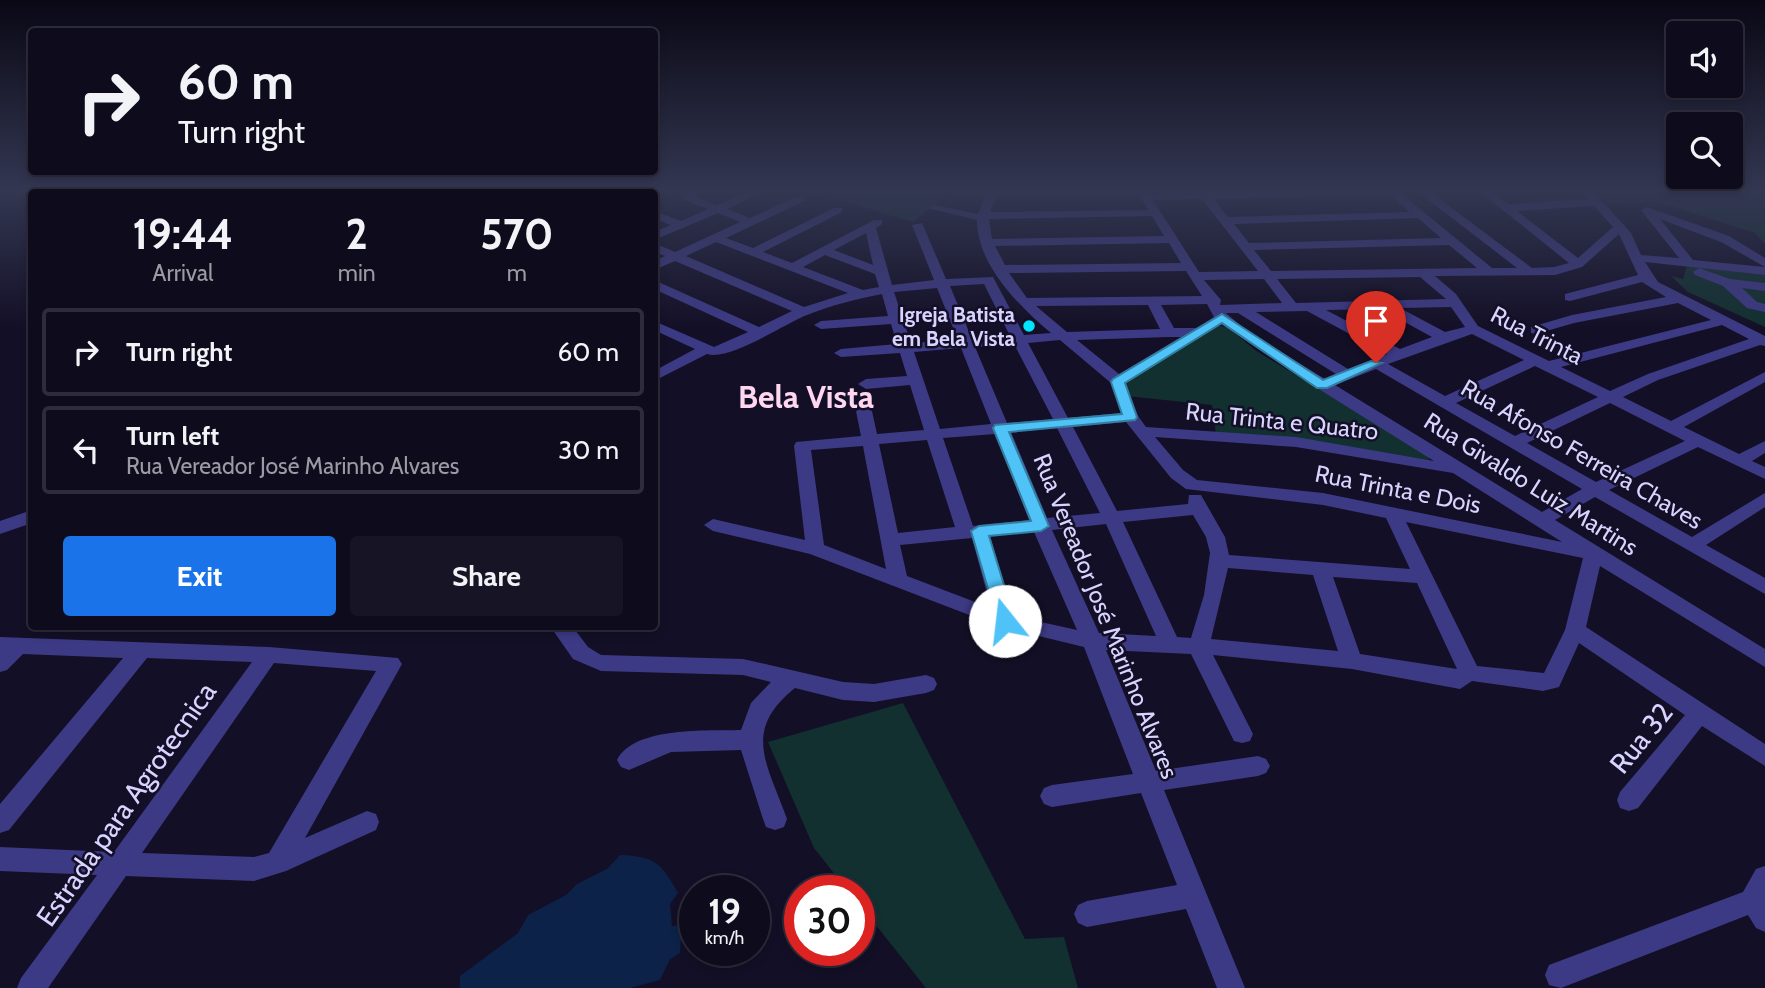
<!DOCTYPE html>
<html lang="en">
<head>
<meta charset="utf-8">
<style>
  :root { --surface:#0e0b1c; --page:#171425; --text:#f1f3f6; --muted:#9b9ba3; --line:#2e2b3b; --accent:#1a73e8 }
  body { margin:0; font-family:Cabin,sans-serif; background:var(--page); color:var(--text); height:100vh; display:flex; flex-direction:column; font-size:26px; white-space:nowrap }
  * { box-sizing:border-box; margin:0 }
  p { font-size:23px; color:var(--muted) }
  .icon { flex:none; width:38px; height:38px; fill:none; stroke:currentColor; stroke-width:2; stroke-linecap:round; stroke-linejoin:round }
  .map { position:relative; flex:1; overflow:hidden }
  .side { position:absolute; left:28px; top:189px; width:630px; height:441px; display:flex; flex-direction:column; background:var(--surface); border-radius:7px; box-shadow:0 4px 10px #0003,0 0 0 2px var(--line) }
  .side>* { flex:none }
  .guide { position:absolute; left:28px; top:28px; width:630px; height:147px; border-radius:7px; box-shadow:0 4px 10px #0003,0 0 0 2px var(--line); background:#0e0b1c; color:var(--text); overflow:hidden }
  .controls { position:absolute; left:1666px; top:21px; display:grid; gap:14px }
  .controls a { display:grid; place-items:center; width:77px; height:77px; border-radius:7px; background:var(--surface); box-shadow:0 4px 10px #0003,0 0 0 2px var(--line); font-size:35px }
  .speed { position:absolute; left:679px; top:875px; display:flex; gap:14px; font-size:35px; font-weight:700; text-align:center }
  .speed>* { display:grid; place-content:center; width:91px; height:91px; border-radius:50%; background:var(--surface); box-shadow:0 4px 10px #0003,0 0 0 2px var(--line); line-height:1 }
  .speed small { font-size:18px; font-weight:400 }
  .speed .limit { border:10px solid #d22; background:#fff; color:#111 }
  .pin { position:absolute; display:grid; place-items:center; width:60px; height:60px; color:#fff; margin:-72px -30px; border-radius:50% 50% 50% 0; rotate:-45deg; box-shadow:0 0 7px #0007 }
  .pin .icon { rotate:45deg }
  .me { position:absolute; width:77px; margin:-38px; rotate:344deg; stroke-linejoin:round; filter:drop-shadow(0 0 5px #0008) }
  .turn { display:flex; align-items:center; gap:24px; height:147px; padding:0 35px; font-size:32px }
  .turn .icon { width:91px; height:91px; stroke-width:2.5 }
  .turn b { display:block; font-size:49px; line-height:60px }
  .eta { display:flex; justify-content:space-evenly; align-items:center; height:119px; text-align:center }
  .eta b { font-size:42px; font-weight:800; line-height:49px }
  .button { display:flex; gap:14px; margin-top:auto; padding:14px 35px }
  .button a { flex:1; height:80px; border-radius:7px; background:var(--accent); color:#fff; font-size:28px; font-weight:800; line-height:80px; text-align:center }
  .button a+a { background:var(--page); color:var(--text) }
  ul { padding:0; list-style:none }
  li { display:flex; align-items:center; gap:21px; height:88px; margin:0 14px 10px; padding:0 21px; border:4px solid var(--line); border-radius:7px }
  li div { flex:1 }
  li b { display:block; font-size:26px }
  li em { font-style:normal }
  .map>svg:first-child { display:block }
</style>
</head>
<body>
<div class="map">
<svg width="1765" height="988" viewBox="0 0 1765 988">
  <rect width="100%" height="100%" fill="#130f26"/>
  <!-- green -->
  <path fill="#12302f" d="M785,191h166l-38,31 -76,-23z
    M1595,191h170v53l-10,-11 -100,-32 -47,3z
    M1687,266l78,9v52l-77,-35 -17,-16 12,3z
    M1216,325l13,3 26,22 172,105 3,5 -214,-26 -4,-29 -86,-9 -1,-15z
    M903,703l122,236 39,-2 14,51h-152l-67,-84v-13h-11l-34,-43 -46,-106z"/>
  <!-- water -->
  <path fill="#0c2248" d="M620,855c35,1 42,9 58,38l-8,11 2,22 10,-1 -2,28 -10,6 -10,21 -30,8h-170v-12l58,-43 10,-18 38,-20 11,-11 30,-15z"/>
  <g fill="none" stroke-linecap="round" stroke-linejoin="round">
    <!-- minor -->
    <path fill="#3d3a85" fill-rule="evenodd" d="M688,191h11l-4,6 22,8 34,-14h13l-37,18 23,9 46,-21h8v4l-78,37 27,10 81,-40h8v4l-79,40 29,11 82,-43h8v4l-6,4 16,57 42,-5 -22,-55 10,-2 24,56 47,-2 31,58 27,-2c-32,-27 -74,-68 -74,-113l-49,-12 6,-3 44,9 8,-18h-29l-4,-1v-4h194l2,3 48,-3h201l94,77h25l-100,-77h12l103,77 22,-1 15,-4 -90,-72h11l18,13 80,-5 -6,-8h11l38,42 10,22 38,3 -38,-48 6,-3 82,29 36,22v9l-44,-25 -61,-23 33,41 72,7v8l-120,-13 13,20 107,54v10l-5,-1 -102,35 -35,17 48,24 94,-49v10l-81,45 55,27 26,-13v12l-13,8 13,6v12l-67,-32 -89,43 83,47 73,-44v14l-59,38 59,33v16l-170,-97 -40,23 210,129v18l-165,-101 -14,61 179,117v22l-63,-40 -64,82 -9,3 -9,-3 -3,-8 3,-8 65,-77 -106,-72 -20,44 -16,4 -71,-10 -12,8 -108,-20 -139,-14 40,79 -3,7 -8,2 -8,-2 -43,-87 -85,-4 50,121 102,-15 8,3 4,7 -4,7 -8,3 -94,14 81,198h-28l-31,-79 -99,18 -9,-4 -4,-9 4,-9 9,-4 90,-16 -36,-92 -89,14 -8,-3 -4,-8 4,-8 8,-3 81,-11 -49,-127 -86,-21 -188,-72 -97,-23 -9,-6 9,-6 92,21 -11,-94 2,-4 65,-6 -5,-25 8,-5 8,5 5,23 47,-4 -14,-45 -44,4 -8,-5 8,-5 41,-3 -7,-23 -59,4 -7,-4 7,-4 56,-5 -6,-20 -70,5 -7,-4 7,-4 67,-5 -6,-22c-26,5 -50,11 -75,21 -23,9 -77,46 -100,39l-53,27v-10l41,-22 -41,-19v-9l60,26 34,-15 -94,-43v-9l105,47 33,-16 -117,-50 -21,9v-9l11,-5 -11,-4v-9l21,9 65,-30 -22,-9 -64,27v-8l17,-7 -17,-7v-7l27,10 27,-12 -24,-9 -2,-2zM1139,194l9,16 -158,2 7,-16zM1389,194l21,18 -182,5 -14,-18zM1202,199l56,72 -59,1 -46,-72zM1594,206l19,21 -35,31 -61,-47zM1152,216l12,20 -172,3 -3,-20zM1418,218l23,20 -192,5 -15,-19zM866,233l7,32 -39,-15zM1619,234l19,41 -73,19v6l5,1 72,-19 24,15 -94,18 -41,12v6l5,1 38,-11 104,-20 33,17 -162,41 -71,-35 -22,-32 -21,-18 120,-1 27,-8zM716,242l132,51 -44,14 -118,-51zM1169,243l12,20 -176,2 -10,-19zM1449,245l28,23 -206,3 -17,-21zM825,255l50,19 4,13 -16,3 -60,-23zM1186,271l16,25 -175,2 -18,-25zM1420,277l26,22 -150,4 -19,-24zM1264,279l18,24 -62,2 1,-5 -17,-20zM984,284l26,52 -38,3 -22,-53zM937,288l21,52 -47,3 -17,-51zM1207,304l7,13 -18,11h-22l-13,-23zM1148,305l12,24 -93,3 -31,-26zM1451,307l14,20 -20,5 -45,-24zM1381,309l51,28 -32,12 -74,-39zM1307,311l80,43 -39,15 -92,-57zM1226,313h12l98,61 -11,5 -78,-48zM1221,324l96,64 117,73 -138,-24 -150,-10 -8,-11 -12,-33zM1722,325l27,14 -101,35 -38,17 -49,-24zM1472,334l52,26 -79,36 -57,-32zM1168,337h13l-62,37 -42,-34zM1060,340l51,43 10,30 -53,5 -40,-75zM1014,344l39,75 -46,4 -32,-76zM961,348l30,76 -51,5 -26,-77zM1535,366l63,31 -83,39 -59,-33zM1376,369l206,120 -40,23 -207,-127zM1610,403l75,38 -89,41 -69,-39zM1126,422l45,56 15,11 137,16 63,13 24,51 -181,-14 -4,-18 -24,-42h-12l-1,9 -71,7 -44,-84zM1057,428l43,85 -53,5 -36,-86zM995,434l34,86 -56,6 -30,-88zM1155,437l141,10 157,26 109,69 -239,-49 -126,-13 -14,-10zM927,440l28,87 -57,6 -19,-89zM863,446l23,123 -62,-24 -13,-95zM1193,515l13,22 4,16 -6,42 -13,43 -14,-1 -54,-115zM1406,522l177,36 -18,72 -21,43 -67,-7zM1106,524l50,112 -57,-3 -47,-103zM1034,532l43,98 -63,-14 -24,-80zM972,538l19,70 -84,-32 -7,-31zM1228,568l85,7 25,76 -127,-12zM1333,577l84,6 40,86 -97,-15z
      M1699,268l31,11 35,4v8l-23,-3 15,14 8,2v8l-18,-4 -24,-22 -28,-11 -2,-3z
      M32,510v13l-32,11v-13z
      M550,626h22l16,21 13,8 142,4 100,23 31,2 52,-9 8,3 3,6 -3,6 -8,3 -52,9 -31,-2 -48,-12c-54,43 -27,77 -8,131l-3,8 -9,3 -9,-3 -3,-8 -22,-69 -70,2 -42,18 -8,-3 -4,-7c17,-34 92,-29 124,-30l10,-27 20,-21 -28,-7 -142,-4 -28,-12z
      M0,637l269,10 129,11 4,6 -97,174 62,-27 9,3 3,8 -3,8 -90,41 -32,10 -128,-5 -78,112h-31l4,-10 76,-103 -97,-4v-24l114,5 138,-190 -105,-4 -138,172 -9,3v-29l123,-146 -100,-4 -16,16 -7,2zM274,663l102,8 -107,182 -15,4 -112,-4z
      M1765,866v66l-9,-4 -8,-13 -187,73 -12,-3 -4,-10 4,-10 194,-73 13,-23z"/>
  </g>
  <!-- sky -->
  <linearGradient id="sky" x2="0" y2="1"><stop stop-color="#0a0815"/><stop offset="0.58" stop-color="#333752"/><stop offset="1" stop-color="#333752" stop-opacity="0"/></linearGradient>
  <rect width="1765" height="329" fill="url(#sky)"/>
  <!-- route -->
  <path fill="#4fc3f7" stroke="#337fa1" stroke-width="2" d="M1222,314l101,66 48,-19 11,2 -55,25h-10l-95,-65 -97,60 12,34 -2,3 -126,12 40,94 -8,5 -52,5 26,85 -3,5h-13l-28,-95 8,-5 52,-5 -38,-93 2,-3 127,-11 -11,-32 2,-3z"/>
  <!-- markers -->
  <circle fill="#00e5ff" stroke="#130f26" stroke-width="2.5" cx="1029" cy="326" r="7"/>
  <g text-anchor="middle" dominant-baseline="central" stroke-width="5" stroke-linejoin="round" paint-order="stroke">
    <!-- far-poi labels -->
    <g font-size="21" font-weight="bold" fill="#d9d4ff" stroke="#130f26" text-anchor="end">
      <text x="1015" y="314">Igreja Batista<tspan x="1015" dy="24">em Bela Vista</tspan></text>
    </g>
    <!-- street labels -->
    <g font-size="24" fill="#d9d4ff" stroke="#130f26">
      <text transform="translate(1537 335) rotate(27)">Rua Trinta</text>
      <text transform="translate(1282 421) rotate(6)">Rua Trinta e Quatro</text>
      <text transform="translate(1582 454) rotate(30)">Rua Afonso Ferreira Chaves</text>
      <text transform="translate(1531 484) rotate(32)">Rua Givaldo Luiz Martins</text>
      <text transform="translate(1398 489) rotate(11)">Rua Trinta e Dois</text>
      <text transform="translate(1106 616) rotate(68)">Rua Vereador José Marinho Alvares</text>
    </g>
    <!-- near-street labels -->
    <g font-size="28" fill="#d9d4ff" stroke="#130f26">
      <text transform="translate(1641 738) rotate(-51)">Rua 32</text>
      <text transform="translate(126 804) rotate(-55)">Estrada para Agrotecnica</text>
    </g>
    <!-- district labels -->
    <g font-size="32" font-weight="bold" fill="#ffd6f0" stroke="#130f26">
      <text x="806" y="396">Bela Vista</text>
    </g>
  </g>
</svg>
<div class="controls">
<a><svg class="icon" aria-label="sound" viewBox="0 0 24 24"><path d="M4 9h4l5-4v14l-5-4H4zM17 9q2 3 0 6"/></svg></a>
<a><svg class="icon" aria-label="search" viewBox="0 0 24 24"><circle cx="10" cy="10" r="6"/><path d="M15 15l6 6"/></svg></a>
</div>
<div class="speed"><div>19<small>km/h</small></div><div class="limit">30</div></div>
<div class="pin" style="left:1376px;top:363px;background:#d93025"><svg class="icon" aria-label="arrive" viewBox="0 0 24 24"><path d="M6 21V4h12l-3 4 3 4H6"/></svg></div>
<svg class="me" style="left:1005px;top:621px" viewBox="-20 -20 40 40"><circle r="19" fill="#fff"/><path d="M0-13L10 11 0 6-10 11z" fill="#4fc3f7"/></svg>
<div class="guide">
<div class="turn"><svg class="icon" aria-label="right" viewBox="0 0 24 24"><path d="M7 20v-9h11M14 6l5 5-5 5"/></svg><div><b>60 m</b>Turn right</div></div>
</div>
<section class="side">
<div class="eta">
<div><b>19:44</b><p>Arrival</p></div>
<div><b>2</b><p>min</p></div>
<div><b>570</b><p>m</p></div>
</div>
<ul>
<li><svg class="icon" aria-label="right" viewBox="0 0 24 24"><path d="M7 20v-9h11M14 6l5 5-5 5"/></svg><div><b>Turn right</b></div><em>60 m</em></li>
<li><svg class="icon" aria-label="left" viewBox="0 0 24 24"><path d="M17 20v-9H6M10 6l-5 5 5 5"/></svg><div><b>Turn left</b><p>Rua Vereador José Marinho Alvares</p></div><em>30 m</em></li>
</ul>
<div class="button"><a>Exit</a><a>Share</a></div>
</section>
</div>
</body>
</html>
